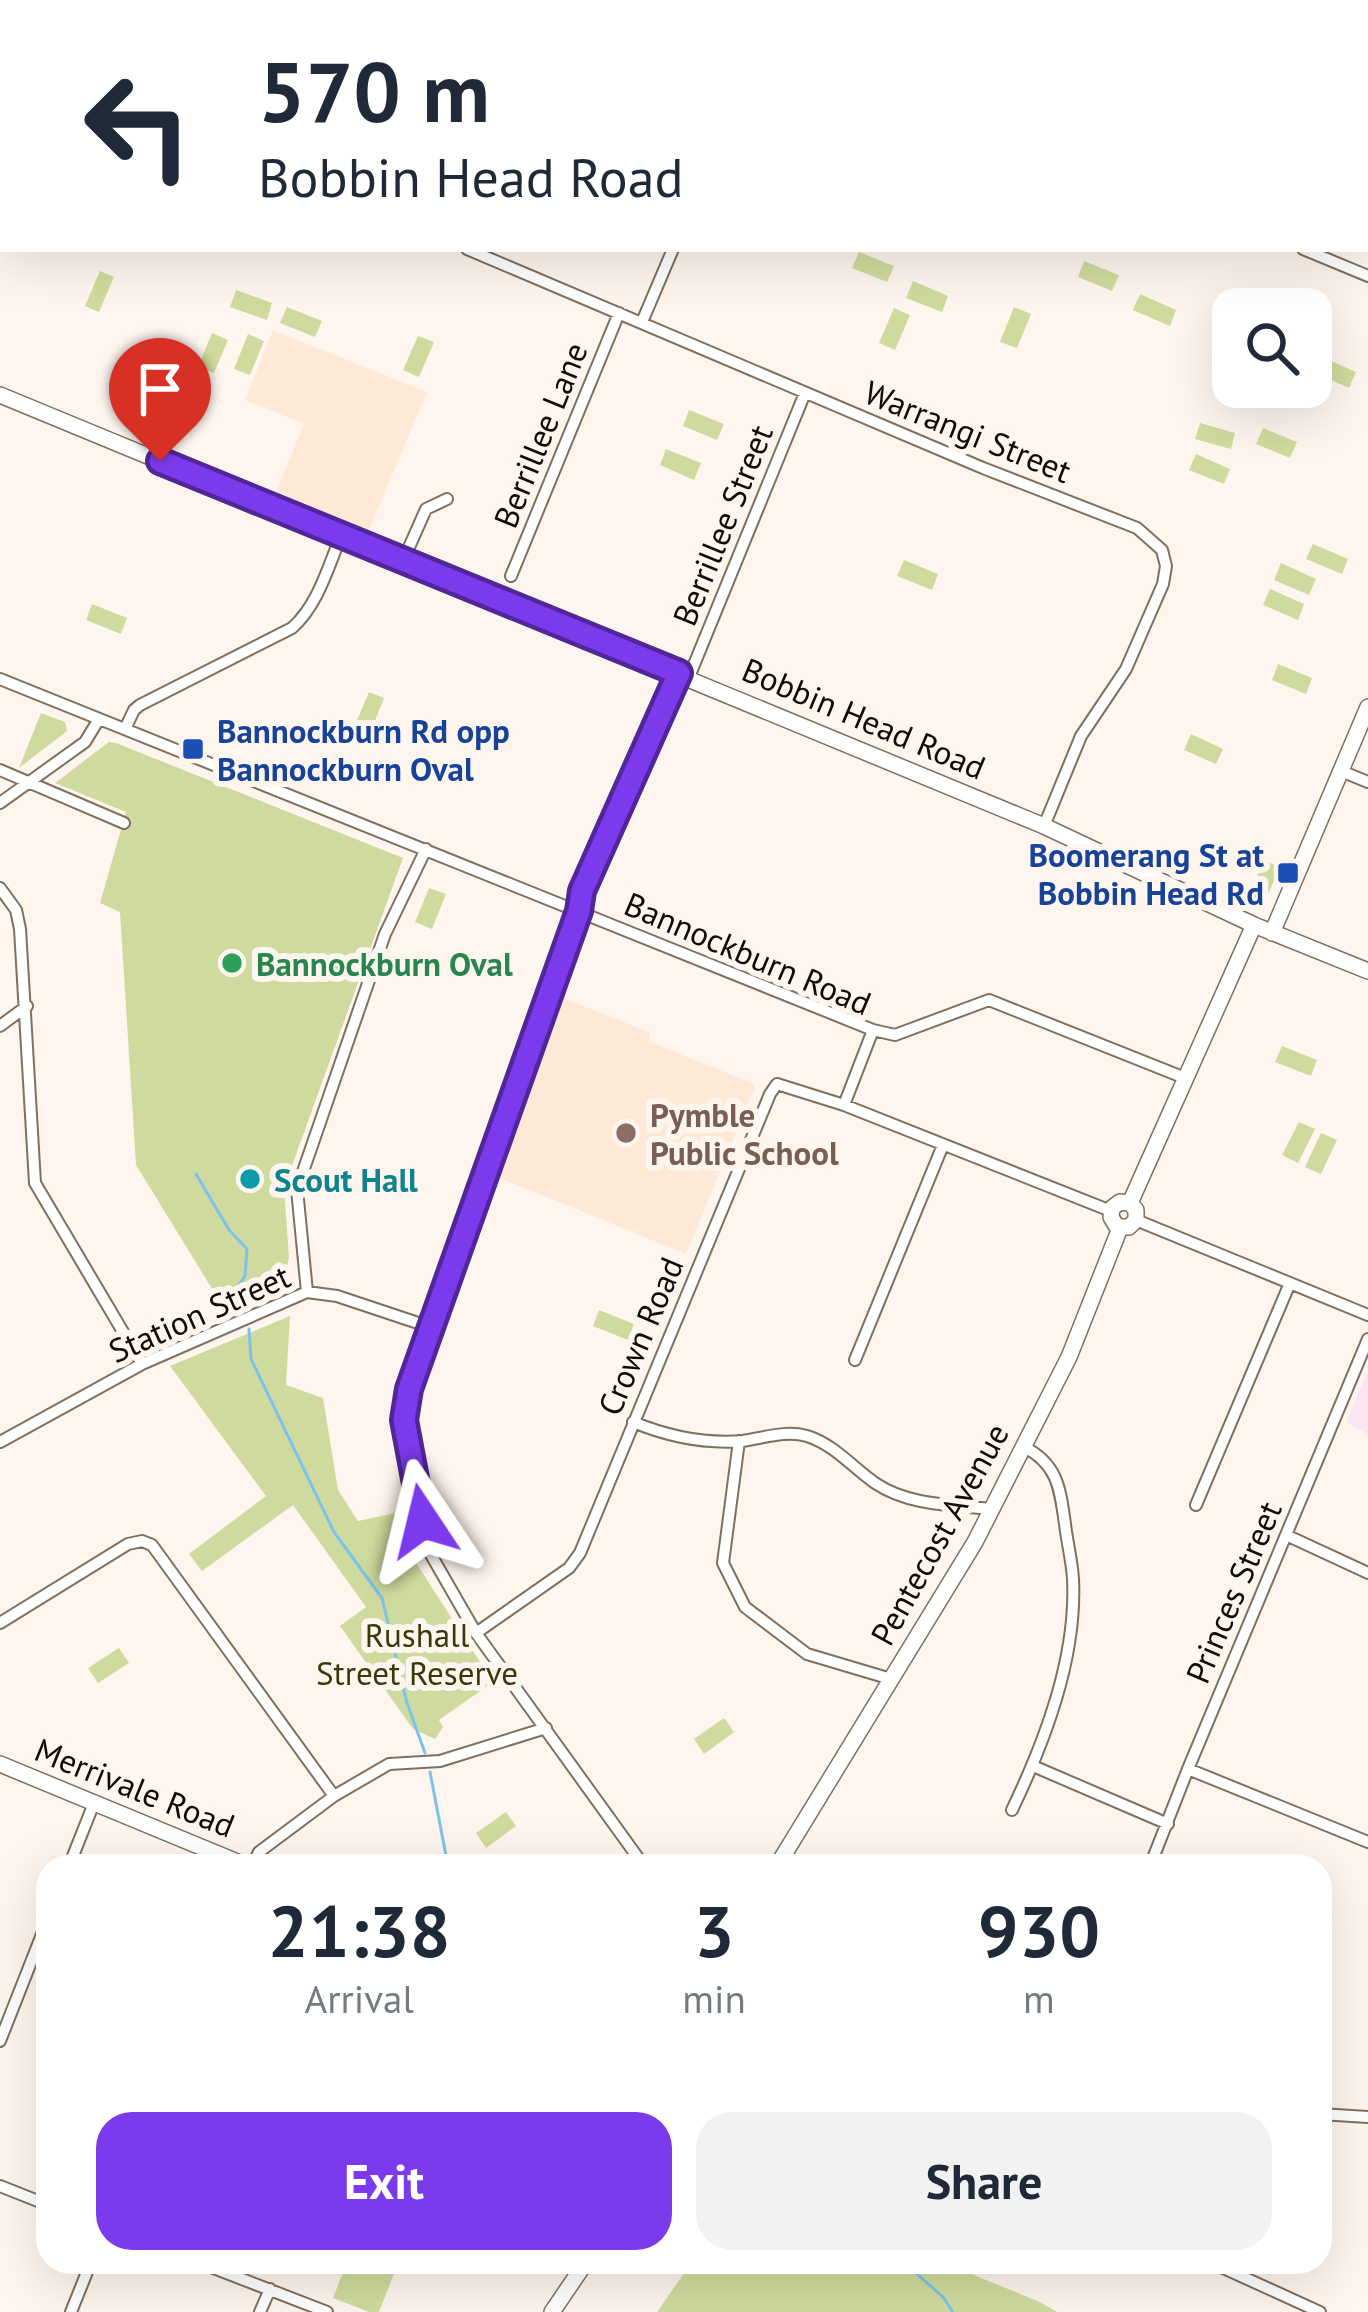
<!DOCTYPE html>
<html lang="en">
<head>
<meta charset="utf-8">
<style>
  :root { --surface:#fff; --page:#f2f2f3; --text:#1f2937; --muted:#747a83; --accent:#7c3aed }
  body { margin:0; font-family:"PT Sans",sans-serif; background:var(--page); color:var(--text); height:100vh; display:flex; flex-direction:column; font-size:45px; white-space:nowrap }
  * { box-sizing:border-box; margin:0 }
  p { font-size:39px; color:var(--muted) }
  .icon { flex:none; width:66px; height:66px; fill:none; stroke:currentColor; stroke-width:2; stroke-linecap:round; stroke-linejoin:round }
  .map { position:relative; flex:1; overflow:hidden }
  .sheet { position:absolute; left:36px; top:1854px; width:1296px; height:420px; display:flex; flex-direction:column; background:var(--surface); border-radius:36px; box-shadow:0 12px 48px #0002 }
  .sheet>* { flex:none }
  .hud { position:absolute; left:0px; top:0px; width:1368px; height:252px; box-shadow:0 12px 48px #0002; background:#fff; color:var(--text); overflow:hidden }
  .tools { position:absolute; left:1212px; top:288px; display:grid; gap:24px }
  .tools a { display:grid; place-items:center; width:120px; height:120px; border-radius:24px; background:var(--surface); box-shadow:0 12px 48px #0002; font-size:60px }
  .pin { position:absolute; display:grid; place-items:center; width:102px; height:102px; color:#fff; margin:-123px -51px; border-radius:50% 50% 50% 0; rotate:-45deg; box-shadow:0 0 12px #0007 }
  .pin .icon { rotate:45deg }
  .me { position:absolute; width:132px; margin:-66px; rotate:350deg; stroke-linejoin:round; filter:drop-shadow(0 0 9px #0008) }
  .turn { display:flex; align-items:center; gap:42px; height:252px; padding:0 60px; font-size:54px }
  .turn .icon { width:156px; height:156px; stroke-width:2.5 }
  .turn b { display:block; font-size:84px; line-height:102px }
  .eta { display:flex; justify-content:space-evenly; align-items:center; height:204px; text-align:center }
  .eta b { font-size:72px; font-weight:700; line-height:84px }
  .cta { display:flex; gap:24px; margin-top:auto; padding:24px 60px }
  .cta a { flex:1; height:138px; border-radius:36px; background:var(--accent); color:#fff; font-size:48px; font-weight:700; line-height:138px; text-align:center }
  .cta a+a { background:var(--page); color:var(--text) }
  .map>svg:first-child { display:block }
</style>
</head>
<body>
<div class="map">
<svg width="1368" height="2312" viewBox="0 0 1368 2312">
  <rect width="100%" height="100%" fill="#fef5ee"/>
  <!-- commercial -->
  <path fill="#fce5f2" d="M1368,1371v63l-22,-12z"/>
  <!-- built -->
  <path fill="#ffe9d6" d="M273,330l154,62 -58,138 -93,-38 28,-68 -59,-24z
    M563,998l86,34 1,10 102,41 3,5 -69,166 -186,-76z"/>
  <!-- green -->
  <path fill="#cfdb9e" d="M859,252l35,14 -7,16 -35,-14z
    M1084,261l35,14 -7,16 -34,-14z
    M100,271l14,6 -15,35 -14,-6z
    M913,281l35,15 -6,16 -36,-14z
    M236,290l36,13 -5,17 -37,-13z
    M1140,294l36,16 -6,16 -37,-16z
    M287,307l35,14 -7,16 -35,-14z
    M1014,307l17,7 -14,34 -17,-6z
    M894,308l16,7 -15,35 -16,-7z
    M212,333l16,7 -14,33 -16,-6z
    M248,334l16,7 -14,34 -16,-6z
    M418,336l16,6 -15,35 -16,-7z
    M1322,357l34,15 -7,16 -34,-15z
    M689,410l35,14 -7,16 -34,-14z
    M1200,423l35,10 -4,16 -36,-10z
    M1263,428l34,14 -7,16 -34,-14z
    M666,449l35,14 -7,17 -34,-15z
    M1196,454l34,15 -6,15 -35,-14z
    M1313,544l35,15 -6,15 -36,-15z
    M904,560l34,14 -6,16 -35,-14z
    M1281,563l35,16 -7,16 -35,-15z
    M1270,589l34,15 -6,16 -35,-15z
    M92,604l35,14 -6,16 -35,-14z
    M1278,664l34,14 -6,16 -34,-14z
    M369,692l15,6 -13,33 -16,-6z
    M41,713l24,9 2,9 -48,37z
    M1191,734l32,15 -7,15 -32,-14z
    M109,742l7,1 287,115 -119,330 5,69 -3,15 -7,13 -49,22 -11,-7 -83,-135 -16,-253 -20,-9 26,-91 -71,-29z
    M1264,860l16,7 -15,34 -16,-6z
    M429,888l17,6 -14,35 -17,-7z
    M1282,1046l35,14 -6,16 -36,-14z
    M1299,1122l16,7 -17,34 -16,-8z
    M1321,1133l16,7 -16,34 -16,-7z
    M599,1310l35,14 -6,16 -35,-14z
    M290,1316l-4,69 37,13 15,92 20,31 47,-10 11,52 77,119 -54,38 4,7 -8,12 -22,-10 -73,-103 26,-19 -73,-102 -91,66 -13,-17 77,-58 -96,-130z
    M119,1648l10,15 -31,20 -10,-15z
    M724,1718l10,14 -30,22 -10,-15z
    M506,1812l10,14 -30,22 -10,-15z
    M347,2262h59l-11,9 -16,41h-10l-36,-14z
    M692,2262h250l98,40 17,10h-400z"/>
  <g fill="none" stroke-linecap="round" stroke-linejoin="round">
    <!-- stream -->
    <path stroke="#7dc3e9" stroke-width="3" d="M196,1174l33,56 18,19 -2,27 -13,19
      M249,1329l2,30 83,173 48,66 25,105 18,50
      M430,1772l18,94
      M917,2274l26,23 10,15"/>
    <defs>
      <path id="street" d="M659,0l7,3
        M760,0l1,3
        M1264,3l1,-3
        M0,52l3,1
        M467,249l516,219 154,60 25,22 4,16 -3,18 -37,85 -45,67 -37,90
        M1303,249l65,27
        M642,322l31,-73
        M403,561l23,-52 21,-10
        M511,576l108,-263
        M689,677l116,-284
        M0,679l873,351 22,5 94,-35 196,78
        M125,729l9,-19 6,-5 152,-77c26,-23 36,-61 49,-92
        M0,770l124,53
        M1341,771l27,11
        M0,803l85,-61 14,-23
        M0,888l16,22 4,19 15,254 107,181
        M0,1026l27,-20
        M844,1105l29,-75
        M1136,1220l232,95
        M307,1292l-10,-103 88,-255 41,-85
        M855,1360l88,-215
        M633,1422c34,14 72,22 109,19 22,-3 43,-11 65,-5 28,9 45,31 68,47 34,23 78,22 117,26
        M739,1441l-16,122 22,44 62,47 84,25
        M0,1442l142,-78 165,-72 30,4 93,31
        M1196,1505l94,-222
        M1286,1535l82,38
        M0,1623l128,-79 14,-3 10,4 182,251
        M476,1633l93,-65 11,-15 190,-459 7,-10 67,21 267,106
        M1033,1766l135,58
        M1188,1769l180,73
        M1012,1810c33,-69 65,-153 61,-231 -1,-18 -6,-37 -8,-55 -5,-35 -7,-60 -41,-77
        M69,1866l25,-63
        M252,1866l7,-14 75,-56 55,-32 51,-3 106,-33
        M644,1866l-168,-233 -46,-80 -26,-133 5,-31 170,-478 3,-20 97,-218
        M1150,1866l38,-97 180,-430
        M0,2041l48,-122
        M1320,2114l48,3
        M0,2186l48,19
        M198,2262l129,50
        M1210,2262l110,50
        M71,2312l20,-50
        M260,2312l10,-23"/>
      <path id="secondary" d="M0,395l1044,431 210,99 114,46
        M1272,933l96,-226
        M1130,1203l-10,-1 -8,6 -1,9 6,10h12l7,-7v-10l-6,-7 124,-278
        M0,1764l247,102
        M777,1866l198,-324 94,-185 51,-129
        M552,2312l34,-50"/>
    </defs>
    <!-- street casing -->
    <use href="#street" stroke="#816f5f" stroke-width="14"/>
    <!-- secondary casing -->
    <use href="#secondary" stroke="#816f5f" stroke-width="18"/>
    <!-- street -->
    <use href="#street" stroke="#fff" stroke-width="10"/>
    <!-- secondary -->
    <use href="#secondary" stroke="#fff" stroke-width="15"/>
  </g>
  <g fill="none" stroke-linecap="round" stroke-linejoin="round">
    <defs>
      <path id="route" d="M160,461l519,212 -97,218 -3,20 -170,478 -5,31 19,101"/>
    </defs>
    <!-- route casing -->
    <use href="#route" stroke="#51269a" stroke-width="30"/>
    <!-- route -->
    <use href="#route" stroke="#7c3aed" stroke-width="21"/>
  </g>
  <!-- markers -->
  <g fill="#1a4fb4" stroke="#fef5ee" stroke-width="4.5">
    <rect x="181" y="737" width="24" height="24" rx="6"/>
    <rect x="1276" y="861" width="24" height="24" rx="6"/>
  </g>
  <circle fill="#2e9e5b" stroke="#fef5ee" stroke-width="4.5" cx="232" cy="963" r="12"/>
  <circle fill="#8d6e63" stroke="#fef5ee" stroke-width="4.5" cx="626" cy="1133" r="12"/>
  <circle fill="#0f9aa8" stroke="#fef5ee" stroke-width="4.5" cx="250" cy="1179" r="12"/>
  <g text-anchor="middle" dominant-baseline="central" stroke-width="12" stroke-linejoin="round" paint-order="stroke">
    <!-- street labels -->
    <g font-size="33" fill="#110b06" stroke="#fef5ee">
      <text transform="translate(968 431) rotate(22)">Warrangi Street</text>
      <text transform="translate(540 435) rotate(-68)">Berrillee Lane</text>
      <text transform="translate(722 525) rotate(-68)">Berrillee Street</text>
      <text transform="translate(864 718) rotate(23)">Bobbin Head Road</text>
      <text transform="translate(748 953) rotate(23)">Bannockburn Road</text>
      <text transform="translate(199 1313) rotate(-24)">Station Street</text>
      <text transform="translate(640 1336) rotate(-67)">Crown Road</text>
      <text transform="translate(939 1534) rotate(-61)">Pentecost Avenue</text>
      <text transform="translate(1233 1592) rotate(-67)">Princes Street</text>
      <text transform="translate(135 1787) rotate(22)">Merrivale Road</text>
    </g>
    <!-- transit labels -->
    <g font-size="33" font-weight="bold" fill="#164399" stroke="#fef5ee" text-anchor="start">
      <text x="217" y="730">Bannockburn Rd opp<tspan x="217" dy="38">Bannockburn Oval</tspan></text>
      <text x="1264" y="854" text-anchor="end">Boomerang St at<tspan x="1264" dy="38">Bobbin Head Rd</tspan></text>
    </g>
    <!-- leisure labels -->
    <g font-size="33" font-weight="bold" fill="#27864d" stroke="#fef5ee" text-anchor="start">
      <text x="256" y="963">Bannockburn Oval</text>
    </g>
    <!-- education labels -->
    <g font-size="33" font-weight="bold" fill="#785e54" stroke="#fef5ee" text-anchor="start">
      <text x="650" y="1114">Pymble<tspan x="650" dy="38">Public School</tspan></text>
    </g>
    <!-- culture labels -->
    <g font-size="33" font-weight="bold" fill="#0d838f" stroke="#fef5ee" text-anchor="start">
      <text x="274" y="1179">Scout Hall</text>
    </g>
    <!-- park labels -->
    <g font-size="33" fill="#353b08" stroke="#fef5ee">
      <text x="417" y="1634">Rushall<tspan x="417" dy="38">Street Reserve</tspan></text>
    </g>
  </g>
</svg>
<div class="tools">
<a><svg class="icon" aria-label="search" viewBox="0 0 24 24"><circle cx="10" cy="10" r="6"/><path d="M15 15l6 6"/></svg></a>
</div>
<div class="pin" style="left:160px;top:461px;background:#d93025"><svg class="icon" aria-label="arrive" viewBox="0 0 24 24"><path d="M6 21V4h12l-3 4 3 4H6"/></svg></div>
<svg class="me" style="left:423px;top:1521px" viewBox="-20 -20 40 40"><path d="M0-17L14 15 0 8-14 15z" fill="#7c3aed" stroke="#fff" stroke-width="4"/></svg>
<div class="hud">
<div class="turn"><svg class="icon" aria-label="left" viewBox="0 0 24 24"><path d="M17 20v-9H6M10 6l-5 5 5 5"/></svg><div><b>570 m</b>Bobbin Head Road</div></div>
</div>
<section class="sheet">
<div class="eta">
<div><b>21:38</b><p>Arrival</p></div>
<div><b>3</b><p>min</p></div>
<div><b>930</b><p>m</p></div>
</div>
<div class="cta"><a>Exit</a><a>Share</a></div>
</section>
</div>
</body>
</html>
